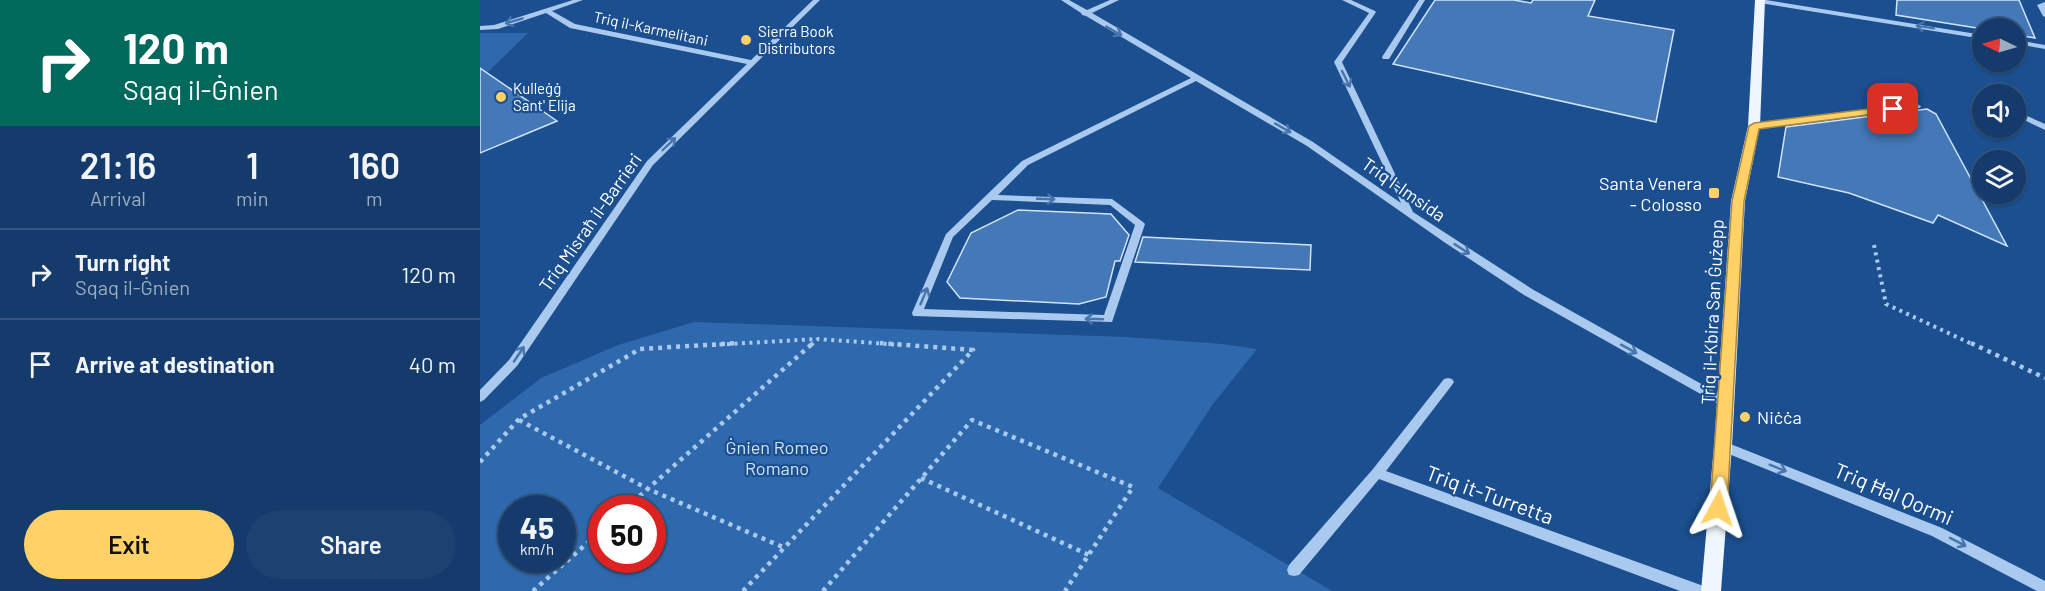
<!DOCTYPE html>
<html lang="en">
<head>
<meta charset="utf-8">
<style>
  :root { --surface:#143b6b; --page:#1d4271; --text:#f1f3f6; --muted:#9dadc1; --line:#33557e; --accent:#ffd166 }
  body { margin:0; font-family:Barlow,sans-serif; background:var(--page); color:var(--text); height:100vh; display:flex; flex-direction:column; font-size:22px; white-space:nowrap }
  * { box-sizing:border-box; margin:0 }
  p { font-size:20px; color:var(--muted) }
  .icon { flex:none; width:33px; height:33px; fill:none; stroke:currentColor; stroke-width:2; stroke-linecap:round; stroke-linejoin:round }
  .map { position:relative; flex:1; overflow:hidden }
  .panel { display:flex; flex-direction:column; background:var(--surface); width:480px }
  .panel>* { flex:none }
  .guide { background:#00695c; color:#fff; overflow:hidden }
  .needle { width:39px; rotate:275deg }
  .tools { position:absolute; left:1492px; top:18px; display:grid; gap:12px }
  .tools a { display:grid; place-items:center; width:54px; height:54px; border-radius:50%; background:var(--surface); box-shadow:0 2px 4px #0004,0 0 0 2px var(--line); font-size:30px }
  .speed { position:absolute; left:18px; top:495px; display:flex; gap:12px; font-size:30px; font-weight:700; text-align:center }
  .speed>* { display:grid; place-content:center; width:78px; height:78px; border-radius:50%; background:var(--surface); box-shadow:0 2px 4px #0004,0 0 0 2px var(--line); line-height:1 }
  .speed small { font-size:15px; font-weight:400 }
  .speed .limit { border:9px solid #d22; background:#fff; color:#111 }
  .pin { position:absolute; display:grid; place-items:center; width:51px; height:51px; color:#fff; margin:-26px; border-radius:12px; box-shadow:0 3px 9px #0006 }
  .me { position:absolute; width:66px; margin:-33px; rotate:5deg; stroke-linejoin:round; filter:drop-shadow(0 0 4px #0008) }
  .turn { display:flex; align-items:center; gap:21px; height:126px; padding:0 24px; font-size:27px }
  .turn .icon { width:78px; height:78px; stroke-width:2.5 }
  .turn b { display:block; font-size:42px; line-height:51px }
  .eta { display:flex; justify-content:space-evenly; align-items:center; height:102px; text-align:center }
  .eta b { font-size:36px; font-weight:600; line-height:42px }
  .cta { display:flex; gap:12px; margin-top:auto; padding:12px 24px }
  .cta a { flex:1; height:69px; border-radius:36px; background:var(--accent); color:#111; font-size:24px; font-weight:600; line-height:69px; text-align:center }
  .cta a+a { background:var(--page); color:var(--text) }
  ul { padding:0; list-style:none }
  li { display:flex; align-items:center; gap:18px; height:90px; padding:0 24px; border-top:2px solid var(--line) }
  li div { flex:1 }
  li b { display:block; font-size:22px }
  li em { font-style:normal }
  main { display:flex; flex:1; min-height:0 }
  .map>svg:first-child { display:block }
</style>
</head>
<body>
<main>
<section class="panel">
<div class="guide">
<div class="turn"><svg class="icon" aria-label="right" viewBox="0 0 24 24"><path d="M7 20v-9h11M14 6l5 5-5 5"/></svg><div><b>120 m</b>Sqaq il-Ġnien</div></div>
</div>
<div class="eta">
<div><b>21:16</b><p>Arrival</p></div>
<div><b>1</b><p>min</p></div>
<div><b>160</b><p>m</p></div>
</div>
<ul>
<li><svg class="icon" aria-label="right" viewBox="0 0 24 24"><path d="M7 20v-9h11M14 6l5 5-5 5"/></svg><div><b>Turn right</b><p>Sqaq il-Ġnien</p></div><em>120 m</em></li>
<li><svg class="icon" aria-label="arrive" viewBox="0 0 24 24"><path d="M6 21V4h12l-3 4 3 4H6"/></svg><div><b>Arrive at destination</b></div><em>40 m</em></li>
</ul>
<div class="cta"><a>Exit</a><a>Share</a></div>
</section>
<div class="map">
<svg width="1565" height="591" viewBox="0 0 1565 591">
  <rect width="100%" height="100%" fill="#1b4f8f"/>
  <!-- green -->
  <path fill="#2e69ad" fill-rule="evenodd" d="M0,33h48l-41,40 -7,-1z
    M214,322l433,15 95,7 35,5 -44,55 -55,84 174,103h-852v-166l61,-47 77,-33zM32,508h50v52h-50zM122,508h50v52h-50z"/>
  <!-- building -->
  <path fill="#4478b7" stroke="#cfe3fa" stroke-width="1.5" d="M955,0h79l17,3 2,-3h62l-7,16 86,14 -18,92 -263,-58z
    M1417,0h122l16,38 -19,-3v-7l-33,1 -87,-14z
    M0,68l77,53 -77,32z
    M1447,109l9,5 71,132 -69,-31 -5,8 -84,-30 -71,-16 8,-50z
    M538,210l93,4 18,21 -9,26h-5l-9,36 -27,7 -119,-6 -13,-16 24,-49z
    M663,237l168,8 -1,25 -175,-8z"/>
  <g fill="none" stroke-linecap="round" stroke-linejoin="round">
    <!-- path-far1 -->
    <path stroke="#a9c9ee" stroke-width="4" stroke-dasharray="3 4.5" stroke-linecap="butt" d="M1394,245l12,59 88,41
      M232,345l105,-6
      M331,345l7,-6 84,6"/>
    <!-- path -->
    <path stroke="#a9c9ee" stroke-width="4.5" stroke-dasharray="4 5" stroke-linecap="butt" d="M1491,343l74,35
      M39,420l129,69 137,59
      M0,462l39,-43 121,-70 99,-6
      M441,478l168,77
      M146,508l187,-165
      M53,591l69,-61
      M263,591l230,-241 -93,-7
      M343,591l149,-171 161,67 -68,104"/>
    <!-- minor -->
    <path fill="#a9c9ee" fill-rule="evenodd" d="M93,0h10l-31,11 23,13 176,36 62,-60h7l-167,165 -136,201 -33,34 -4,2v-12l29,-30 138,-199 100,-97 -177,-36 -24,-15 -48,16 -18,1v-4l14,-1z
      M581,0h8l18,10 23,-10h9l-27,13 221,129 88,61 -67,-141 35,-49 -27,-13h9l24,11 1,1 -34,50 71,150 119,77 198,111 2,3 -2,3 -4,2 -4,-2 -198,-111 -80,-53 -137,-96 -111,-65 -168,84 -30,30 114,4 31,23 2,2 -33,98 -199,-6 -1,-3 34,-79 76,-73 169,-83 -105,-62 -4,-1 -1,-2zM512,200l118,5 25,20 -31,90 -180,-6 29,-72z
      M939,0h6l-36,59h-6l-1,-2z
      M1277,0h9l217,35v4l-223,-36 -2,-1z
      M1565,2v15l-2,-1 -6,-11z
      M1536,40l29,5v4l-29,-5z
      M1437,104l4,2 -1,2 -166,21 -4,-3 4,-3z
      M1536,111l29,13v6l-29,-14z
      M968,378l4,1 2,3 -2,3 -66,86 312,113 5,2 2,5h-25l-301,-112 -80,96 -5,1 -5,-1 -2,-5 2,-5 84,-96 71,-90z
      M1243,441l219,87 103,53v10h-8l-105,-55 -213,-86 -2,-4 2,-4z"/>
    <!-- major -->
    <path fill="#f0f6ff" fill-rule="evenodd" d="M1275,0h10l-5,126 -15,75 -13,245 -11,145h-20l13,-145 17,-245 17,-75z"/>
  </g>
  <!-- one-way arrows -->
  <defs><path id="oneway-shaft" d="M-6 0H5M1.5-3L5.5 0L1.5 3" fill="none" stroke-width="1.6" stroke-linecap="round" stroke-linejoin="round" transform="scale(1.5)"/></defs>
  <g stroke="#4674ac">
    <use href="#oneway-shaft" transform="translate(34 21) rotate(163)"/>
    <use href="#oneway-shaft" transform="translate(1445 27) rotate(-171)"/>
    <use href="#oneway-shaft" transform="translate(634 31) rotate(30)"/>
    <use href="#oneway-shaft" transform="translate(866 79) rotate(64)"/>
    <use href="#oneway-shaft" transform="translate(803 128) rotate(30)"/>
    <use href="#oneway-shaft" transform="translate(189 144) rotate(-44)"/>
    <use href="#oneway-shaft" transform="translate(566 199) rotate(2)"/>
    <use href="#oneway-shaft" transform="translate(982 249) rotate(33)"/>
    <use href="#oneway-shaft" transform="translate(444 296) rotate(-67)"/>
    <use href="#oneway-shaft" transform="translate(614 319) rotate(-178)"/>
    <use href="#oneway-shaft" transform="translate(1149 349) rotate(29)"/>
    <use href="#oneway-shaft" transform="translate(39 354) rotate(-56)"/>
    <use href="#oneway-shaft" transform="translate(1298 468) rotate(22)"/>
    <use href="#oneway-shaft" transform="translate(1478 542) rotate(27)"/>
  </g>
  <!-- route -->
  <path fill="#ffd166" stroke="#a68842" stroke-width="1.5" d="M1413,106l6,3 -2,2 -138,18 -15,72 -17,307 -3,5 -6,2 -6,-2 -2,-5 22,-307 17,-75 5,-3z"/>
  <!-- markers -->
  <g fill="#ffd166" stroke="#1b4f8f" stroke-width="2">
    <circle cx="266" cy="40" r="6"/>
    <circle cx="21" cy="97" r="6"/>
    <rect x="1228" y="187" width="12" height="12" rx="3"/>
    <circle cx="1265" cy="417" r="6"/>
  </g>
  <g text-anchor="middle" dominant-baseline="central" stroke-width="4.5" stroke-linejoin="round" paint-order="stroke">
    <!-- far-street labels -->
    <g font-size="15" fill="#fff" stroke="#1b4f8f">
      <text transform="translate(171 28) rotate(12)">Triq il-Karmelitani</text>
    </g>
    <!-- far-poi labels -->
    <g font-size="15" fill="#fff" stroke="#1b4f8f" text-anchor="start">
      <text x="278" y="31">Sierra Book<tspan x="278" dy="17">Distributors</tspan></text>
      <text x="33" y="88">Kulleġġ<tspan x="33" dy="17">Sant' Elija</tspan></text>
    </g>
    <!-- poi labels -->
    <g font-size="18" fill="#fff" stroke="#1b4f8f" text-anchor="end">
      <text x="1222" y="183">Santa Venera<tspan x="1222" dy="21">- Colosso</tspan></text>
      <text x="1277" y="417" text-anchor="start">Niċċa</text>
    </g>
    <!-- street labels -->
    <g font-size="18" fill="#fff" stroke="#1b4f8f">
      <text transform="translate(924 189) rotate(35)">Triq l-Imsida</text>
      <text transform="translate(110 222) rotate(-55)">Triq Misraħ il-Barrieri</text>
      <text transform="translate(1232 312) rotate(-87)">Triq il-Kbira San Ġużepp</text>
    </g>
    <!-- park labels -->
    <g font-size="18" fill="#cfe3fa" stroke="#1b4f8f">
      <text x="297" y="447">Ġnien Romeo<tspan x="297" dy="21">Romano</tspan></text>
    </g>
    <!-- near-street labels -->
    <g font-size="21" fill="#fff" stroke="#1b4f8f">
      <text transform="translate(1414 493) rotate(23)">Triq Ħal Qormi</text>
      <text transform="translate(1010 494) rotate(20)">Triq it-Turretta</text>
    </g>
  </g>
</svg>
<div class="tools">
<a><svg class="needle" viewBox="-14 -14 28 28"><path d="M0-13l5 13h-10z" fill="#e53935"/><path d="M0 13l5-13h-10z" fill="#9dadc1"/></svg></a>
<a><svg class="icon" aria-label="sound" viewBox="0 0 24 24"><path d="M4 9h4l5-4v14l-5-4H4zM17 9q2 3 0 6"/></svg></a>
<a><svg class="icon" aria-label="layers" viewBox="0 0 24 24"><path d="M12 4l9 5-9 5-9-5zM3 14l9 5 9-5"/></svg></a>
</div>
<div class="speed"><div>45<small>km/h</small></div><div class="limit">50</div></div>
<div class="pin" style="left:1413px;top:109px;background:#d93025"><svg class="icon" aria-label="arrive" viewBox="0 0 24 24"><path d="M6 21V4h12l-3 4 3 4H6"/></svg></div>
<svg class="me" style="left:1238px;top:508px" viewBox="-20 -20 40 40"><path d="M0-17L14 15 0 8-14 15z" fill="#ffd166" stroke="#fff" stroke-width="4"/></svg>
</div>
</main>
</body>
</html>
